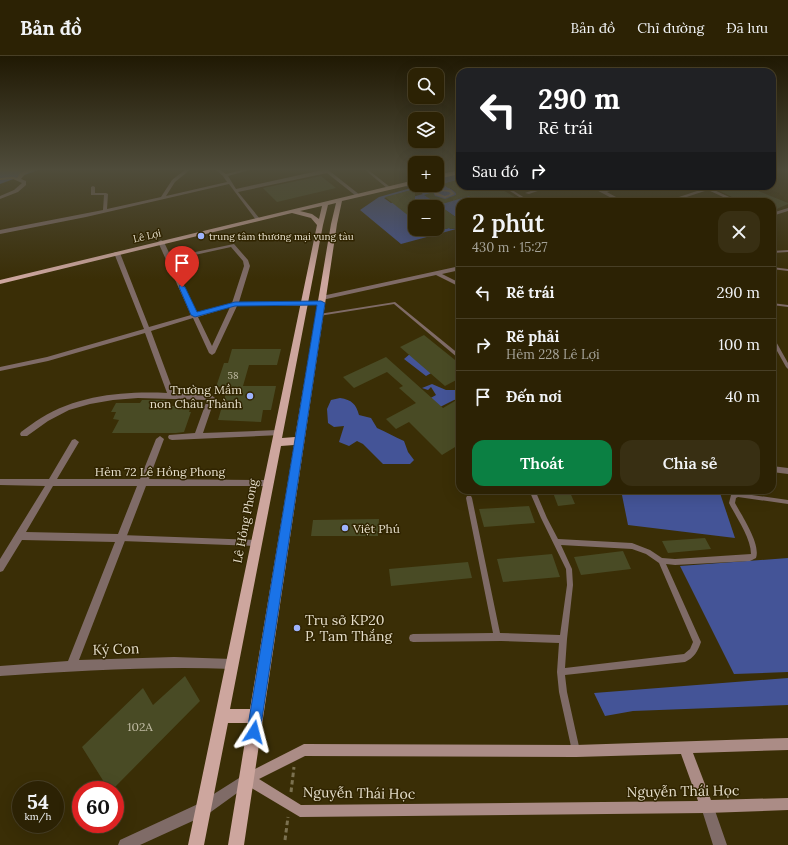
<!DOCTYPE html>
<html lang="vi">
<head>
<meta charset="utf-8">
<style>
  :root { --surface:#2c2204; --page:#382f13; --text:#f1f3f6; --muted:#a6a49a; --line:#483f26; --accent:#0b8043 }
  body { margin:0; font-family:Lora,serif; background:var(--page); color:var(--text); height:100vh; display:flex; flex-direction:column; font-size:15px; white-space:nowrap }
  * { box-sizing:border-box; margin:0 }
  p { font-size:13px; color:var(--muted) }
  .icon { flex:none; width:22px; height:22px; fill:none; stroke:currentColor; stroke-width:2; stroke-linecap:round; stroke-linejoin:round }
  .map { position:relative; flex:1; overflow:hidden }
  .drawer { position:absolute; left:456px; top:142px; width:320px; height:296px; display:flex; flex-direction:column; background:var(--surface); border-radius:12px; box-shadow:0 4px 16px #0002,0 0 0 1px var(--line) }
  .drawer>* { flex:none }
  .hud { position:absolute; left:456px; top:12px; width:320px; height:122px; border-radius:12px; box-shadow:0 4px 16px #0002,0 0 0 1px var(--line); background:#202124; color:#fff; overflow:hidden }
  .buttons { position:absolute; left:408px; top:12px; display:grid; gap:8px }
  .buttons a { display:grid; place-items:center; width:36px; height:36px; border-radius:8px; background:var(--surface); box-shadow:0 4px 16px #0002,0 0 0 1px var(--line); font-size:20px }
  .speed { position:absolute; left:12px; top:725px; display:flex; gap:8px; font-size:20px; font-weight:700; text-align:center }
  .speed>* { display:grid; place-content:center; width:52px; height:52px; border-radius:50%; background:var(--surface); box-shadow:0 4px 16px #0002,0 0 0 1px var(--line); line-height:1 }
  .speed small { font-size:10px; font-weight:400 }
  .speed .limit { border:6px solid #d22; background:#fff; color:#111 }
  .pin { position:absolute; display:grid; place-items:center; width:34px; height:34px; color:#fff; margin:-41px -17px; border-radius:50% 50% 50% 0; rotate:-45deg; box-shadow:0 0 4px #0007 }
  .pin .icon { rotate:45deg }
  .me { position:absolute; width:44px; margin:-22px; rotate:9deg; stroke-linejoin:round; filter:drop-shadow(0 0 3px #0008) }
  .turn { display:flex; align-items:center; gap:14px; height:84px; padding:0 16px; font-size:18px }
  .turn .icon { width:52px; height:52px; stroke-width:2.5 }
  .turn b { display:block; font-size:28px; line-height:34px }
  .then { display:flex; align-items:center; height:38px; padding:0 16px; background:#0003; gap:8px; font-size:15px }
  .round { display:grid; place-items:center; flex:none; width:42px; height:42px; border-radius:12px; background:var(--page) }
  .head { display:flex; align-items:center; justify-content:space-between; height:68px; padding:0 16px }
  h1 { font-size:24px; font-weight:600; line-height:30px }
  .primary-button { display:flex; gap:8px; margin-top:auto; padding:8px 16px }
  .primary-button a { flex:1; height:46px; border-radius:12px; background:var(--accent); color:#fff; font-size:16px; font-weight:600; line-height:46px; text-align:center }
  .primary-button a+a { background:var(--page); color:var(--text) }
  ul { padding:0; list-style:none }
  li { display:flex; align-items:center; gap:12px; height:52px; padding:0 16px; border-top:1px solid var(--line) }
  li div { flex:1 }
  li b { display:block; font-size:15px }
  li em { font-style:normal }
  header { display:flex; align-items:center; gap:24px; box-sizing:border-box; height:56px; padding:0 20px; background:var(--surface); border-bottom:1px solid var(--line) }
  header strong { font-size:19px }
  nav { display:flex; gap:22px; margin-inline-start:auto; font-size:14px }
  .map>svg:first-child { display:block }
</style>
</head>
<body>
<header>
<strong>Bản đồ</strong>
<nav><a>Bản đồ</a><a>Chỉ đường</a><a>Đã lưu</a></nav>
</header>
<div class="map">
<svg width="788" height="789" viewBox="0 0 788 789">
  <rect width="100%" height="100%" fill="#3a2e06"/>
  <!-- green -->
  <path fill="#445497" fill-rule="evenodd" d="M0,113h41l-41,15z
    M449,116h11v8l-13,3 -2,2 18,12 6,-1 10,6h-19v18l-19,-13h-26v22h10l5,4 19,-5 2,1 9,-1 -59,16 -41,-34 19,-13 32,-9 -6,-2 10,-3v2h22v-10zM416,133l7,5 -32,9 -7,-5z
    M411,297l22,19 -7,4 -22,-17z
    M432,328l14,6h14v9l-6,1 -16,8 -11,-8 9,-5 -5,-8 -3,3 -6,-2z
    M340,342c12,2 16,6 19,17l12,3 6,10c10,4 17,9 27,13l4,11 6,8 -4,4h-27l-20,-20 -6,-3 -8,5 -10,-4 5,-16 -10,1 -6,-4 -1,-14 4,-9z
    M621,434h98l16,48 -107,-13z
    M788,502v114l-54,2 -54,-108z
    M788,622v27l-155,6 -28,5 -11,-23z"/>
  <!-- building -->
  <path fill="#494b25" d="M321,120l15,12 -59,14 -14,-14z
    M460,123v7h36l27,16h-44l-10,-6 -30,9 -15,-10 9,-3 2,4 10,3 11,-4v-2l-4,-4 -4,-1 -5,-4z
    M725,130h21l42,17v1l-16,7v-9h-30l-26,-13z
    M415,133v32l-30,-24z
    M437,148l23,16v7l-9,2 -2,-1 -12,3z
    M424,279l36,29v14l-15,8 -45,-39z
    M232,293h49l-4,16h-28l-6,21h33l-5,24h-8l-2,12 -43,-2 10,-34 -12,1 8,-24h4z
    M386,301l57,51 17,-10v46l-18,11 -33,-33 -13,7 -10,-10 30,-16 -17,-15 4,-2 -16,-14 -33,16 -11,-11z
    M142,344h25l-2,6h26l-2,6h2l-7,20 -8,1h-64l7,-13 -6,-1 3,-7h-5l5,-9h24z
    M552,434h17l6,14 -17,2z
    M529,450l6,17 -51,4 -5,-18z
    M379,463l-1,17h-67l2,-16z
    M705,482l6,11 -43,4 -6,-12z
    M623,495l8,18 -50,6 -7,-18z
    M552,498l8,23 -57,5 -6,-23z
    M468,506l4,16 -81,8 -2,-17z
    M185,620l15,25 -88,89h-3l-27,-43 61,-59 10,17z"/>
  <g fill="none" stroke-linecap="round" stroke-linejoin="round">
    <!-- path -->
    <path stroke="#7b7150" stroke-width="3" stroke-dasharray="4.5 3" stroke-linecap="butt" d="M291,736l3,-25
      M285,784l3,-23"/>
    <!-- service -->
    <path fill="#7f6b67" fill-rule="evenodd" d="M364,113h3l23,18v2h-2z
      M429,129h4l7,5h11l4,4 -10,4 -10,-3 -1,-3 4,-2zM442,135l7,1 2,2 -6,2 -7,-3z
      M502,130h4l25,16h-4z
      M788,194v2l-16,1v-2z
      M772,211l16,2v2l-16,-2z
      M395,246l65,53v3h-2l-64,-54 -75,12 -2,-1 2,-1z
      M772,247l16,2v2l-16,-2z
      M772,281l2,1 14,25v6l-2,-2 -14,-25z
      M529,434h6l12,28 11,21 74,4 18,7 12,8 13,1 76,-5c0,-16 -15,-37 -22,-51l2,-8 7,-2 50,7v4l-50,-7 -2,1 -1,5c7,13 26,41 21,55l-6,3 -75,4 -9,-1 35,78c-3,9 -7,16 -16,20l-120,13 2,17 13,59 -1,3 -3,1 -3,-1 -1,-3 -13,-59 -2,-20 2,-29 -58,-2 -88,1 -3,-1 -1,-3 1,-3 3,-1 80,-1 -27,-135 1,-2h4l1,2 28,135 60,2 7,-50 -1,-16 -25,-51zM561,489l71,4 14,5 13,9 34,79 -3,7 -6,5 -119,14 2,-29 6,-54 -1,-16z
      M121,479l135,5 2,1 1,2 -1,2 -2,1 -135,-5 -2,-1 -1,-2 1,-2z"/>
    <!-- minor -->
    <path fill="#7f6b67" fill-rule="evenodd" d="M31,113h6l-12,5 -4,5 5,2v4l-8,7 -18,7v-3l14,-6 8,-7 -9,-4 -13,1v-2l13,-1 4,1 4,-6z
      M186,113h5l-16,13 -9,14 61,-14 -4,-6 -8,-7h4l7,5 20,-5h7l-25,7 8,13 91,-20 33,26 -4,1 -29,-23 -89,19 22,27 -2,1h-2l-27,-36 -143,33 -86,17v-4l103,-20 1,-15h-13v-8l2,-1 2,1v6h11l2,1 -1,15 54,-12 11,-17z
      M545,130h7l-23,8 -4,-1z
      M589,130h5l9,4 15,-4h7l-18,6 18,10h-6z
      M712,130h7l-7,3 28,13h-6l-26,-12 -37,12h-7z
      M788,152v3l-16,5v-3z
      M161,184l3,2 7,15 63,-13 14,16 2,6 -11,36h65l3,2 -3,2h-67l-22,47 -3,2 -3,-2 -16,-35 -42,13 23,62 37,2 4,3 -12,35 75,-3 3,1 1,2 -1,2 -109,5 -3,-1 -1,-2 1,-2 26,-2 12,-33 -69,-2 -25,2 -23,4 -21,6 -21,11 -21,15h-6l-1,-2 1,-2c7,-5 13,-10 20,-14 37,-23 84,-27 126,-25l-22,-60 -97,28 -48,10v-4l47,-10 97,-28 -30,-76 1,-1 5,1 29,74 42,-12 -33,-73zM231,191l12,14 1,5 -12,37 -35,10 -25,-53zM230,251l-18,39 -14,-29z
      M460,210v4l-18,4 18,9v4l-24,-12 -114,25 -3,-2 3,-2z
      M160,380l4,3 -15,40 119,1 3,1 1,2 -1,2 -3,1h-122l-67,174 95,-3 58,2 4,1 1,4 -1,4 -4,1c-78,-3 -155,2 -232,7v-10l68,-5 47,-119 -93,-2 -19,31 -3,1v-13l45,-73 -45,-1v-6h49l23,-39 3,-1 4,3 -22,37h83l16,-40zM53,430h84l-19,48 -92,-2z
      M772,410l16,2v6l-16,-2z
      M707,745l5,1 15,43h-14l-12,-38 1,-5z"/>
    <!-- tertiary -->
    <path fill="#7f6b67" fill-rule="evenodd" d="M247,717l4,2 2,4 -2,4 -43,31 -68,31h-22l2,-5 78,-36z"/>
    <!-- secondary -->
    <path fill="#ab8c86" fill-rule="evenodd" d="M788,682v12l-95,3 18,47 77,-2v12l-81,3 -407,4 -57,-34 -2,-4 2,-4 61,-31 272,1zM681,698l17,47 -397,4 -42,-26 46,-23 271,1z"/>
    <!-- primary -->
    <path fill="#cda69e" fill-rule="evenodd" d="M460,114v4l-23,5v-4z
      M415,124v4l-73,17 -5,23 -93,621h-16l20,-122h-20l-24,122h-16l129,-620 -6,-7 -19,-5 -292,71v-4zM336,147l-5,21 -36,213 -13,1 41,-213 5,-20zM322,150l-3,13 -7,-5 -12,-3zM294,389l-44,264h-20l51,-263z"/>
  </g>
  <!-- sky -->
  <linearGradient id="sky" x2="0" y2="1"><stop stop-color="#201903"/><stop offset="0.51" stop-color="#4f4c3b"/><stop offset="1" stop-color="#4f4c3b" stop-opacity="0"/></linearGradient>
  <rect width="788" height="223" fill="url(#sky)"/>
  <!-- route -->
  <path fill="#1a73e8" stroke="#114b97" d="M180,229l5,2 12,25 38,-10 86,-1 4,2 -65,429 -2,5 -4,2 -5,-2 -2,-5 70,-427 -82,1 -40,11 -4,-2 -12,-28z"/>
  <!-- markers -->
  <g fill="#9eb3fd" stroke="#302400" stroke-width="1.5">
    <circle cx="201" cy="180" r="4"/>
    <circle cx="250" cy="340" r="4"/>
    <circle cx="345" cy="472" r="4"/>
    <circle cx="297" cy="572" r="4"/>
  </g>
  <g text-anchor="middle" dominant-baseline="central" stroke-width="3" stroke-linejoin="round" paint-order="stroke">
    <!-- far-street labels -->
    <g font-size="10" fill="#e5deca" stroke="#302400">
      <text transform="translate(147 180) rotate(-13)">Lê Lợi</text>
    </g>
    <!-- far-poi labels -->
    <g font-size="10" fill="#e5deca" stroke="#302400" text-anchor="start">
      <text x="209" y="180">trung tâm thương mại vung tàu</text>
    </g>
    <!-- number labels -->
    <g font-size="10" fill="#beb9a1">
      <text x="233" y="319">58</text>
    </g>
    <!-- poi labels -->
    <g font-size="12" fill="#e5deca" stroke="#302400" text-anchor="end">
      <text x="242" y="333">Trường Mầm<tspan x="242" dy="14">non Châu Thành</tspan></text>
      <text x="353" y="472" text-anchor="start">Việt Phú</text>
    </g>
    <!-- street labels -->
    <g font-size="12" fill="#e5deca" stroke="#302400">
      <text x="160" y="415">Hẻm 72 Lê Hồng Phong</text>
      <text transform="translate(245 465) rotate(-79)">Lê Hồng Phong</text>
    </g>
    <!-- near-number labels -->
    <g font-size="12" fill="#beb9a1">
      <text x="140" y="670">102A</text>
    </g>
    <!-- near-poi labels -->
    <g font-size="14" fill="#e5deca" stroke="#302400" text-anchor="start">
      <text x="305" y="564">Trụ sở KP20<tspan x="305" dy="16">P. Tam Thắng</tspan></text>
    </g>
    <!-- near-street labels -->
    <g font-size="14" fill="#e5deca" stroke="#302400">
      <text transform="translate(116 593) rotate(-2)">Ký Con</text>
      <text transform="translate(683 735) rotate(-1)">Nguyễn Thái Học</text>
      <text transform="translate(359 737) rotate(1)">Nguyễn Thái Học</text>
    </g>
  </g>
</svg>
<div class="buttons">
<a><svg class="icon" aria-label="search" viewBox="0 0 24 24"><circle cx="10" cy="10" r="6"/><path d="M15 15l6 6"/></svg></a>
<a><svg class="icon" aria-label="layers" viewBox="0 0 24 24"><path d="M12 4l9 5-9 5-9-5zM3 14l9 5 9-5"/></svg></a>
<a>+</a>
<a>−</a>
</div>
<div class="speed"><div>54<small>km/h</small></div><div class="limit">60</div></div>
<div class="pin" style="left:182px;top:231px;background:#d93025"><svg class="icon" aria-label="arrive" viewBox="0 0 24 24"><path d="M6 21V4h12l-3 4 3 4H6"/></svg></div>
<svg class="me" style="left:254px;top:676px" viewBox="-20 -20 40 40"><path d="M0-17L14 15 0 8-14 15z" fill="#1a73e8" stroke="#fff" stroke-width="4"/></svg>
<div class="hud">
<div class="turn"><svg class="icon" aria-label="left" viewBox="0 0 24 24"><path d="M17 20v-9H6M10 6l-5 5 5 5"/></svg><div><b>290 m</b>Rẽ trái</div></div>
<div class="then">Sau đó<svg class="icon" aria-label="right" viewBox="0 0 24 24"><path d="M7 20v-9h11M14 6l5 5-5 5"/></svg></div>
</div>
<section class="drawer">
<div class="head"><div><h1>2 phút</h1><p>430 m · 15:27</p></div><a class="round"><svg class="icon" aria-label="close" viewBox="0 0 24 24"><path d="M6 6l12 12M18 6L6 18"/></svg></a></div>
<ul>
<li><svg class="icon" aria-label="left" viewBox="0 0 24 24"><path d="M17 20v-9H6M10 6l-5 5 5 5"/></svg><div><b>Rẽ trái</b></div><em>290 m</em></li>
<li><svg class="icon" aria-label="right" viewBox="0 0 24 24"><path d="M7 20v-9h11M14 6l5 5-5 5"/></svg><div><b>Rẽ phải</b><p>Hẻm 228 Lê Lợi</p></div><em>100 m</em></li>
<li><svg class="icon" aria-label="arrive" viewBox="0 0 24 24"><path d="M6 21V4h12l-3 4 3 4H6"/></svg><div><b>Đến nơi</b></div><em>40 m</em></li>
</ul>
<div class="primary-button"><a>Thoát</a><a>Chia sẻ</a></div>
</section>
</div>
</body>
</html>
